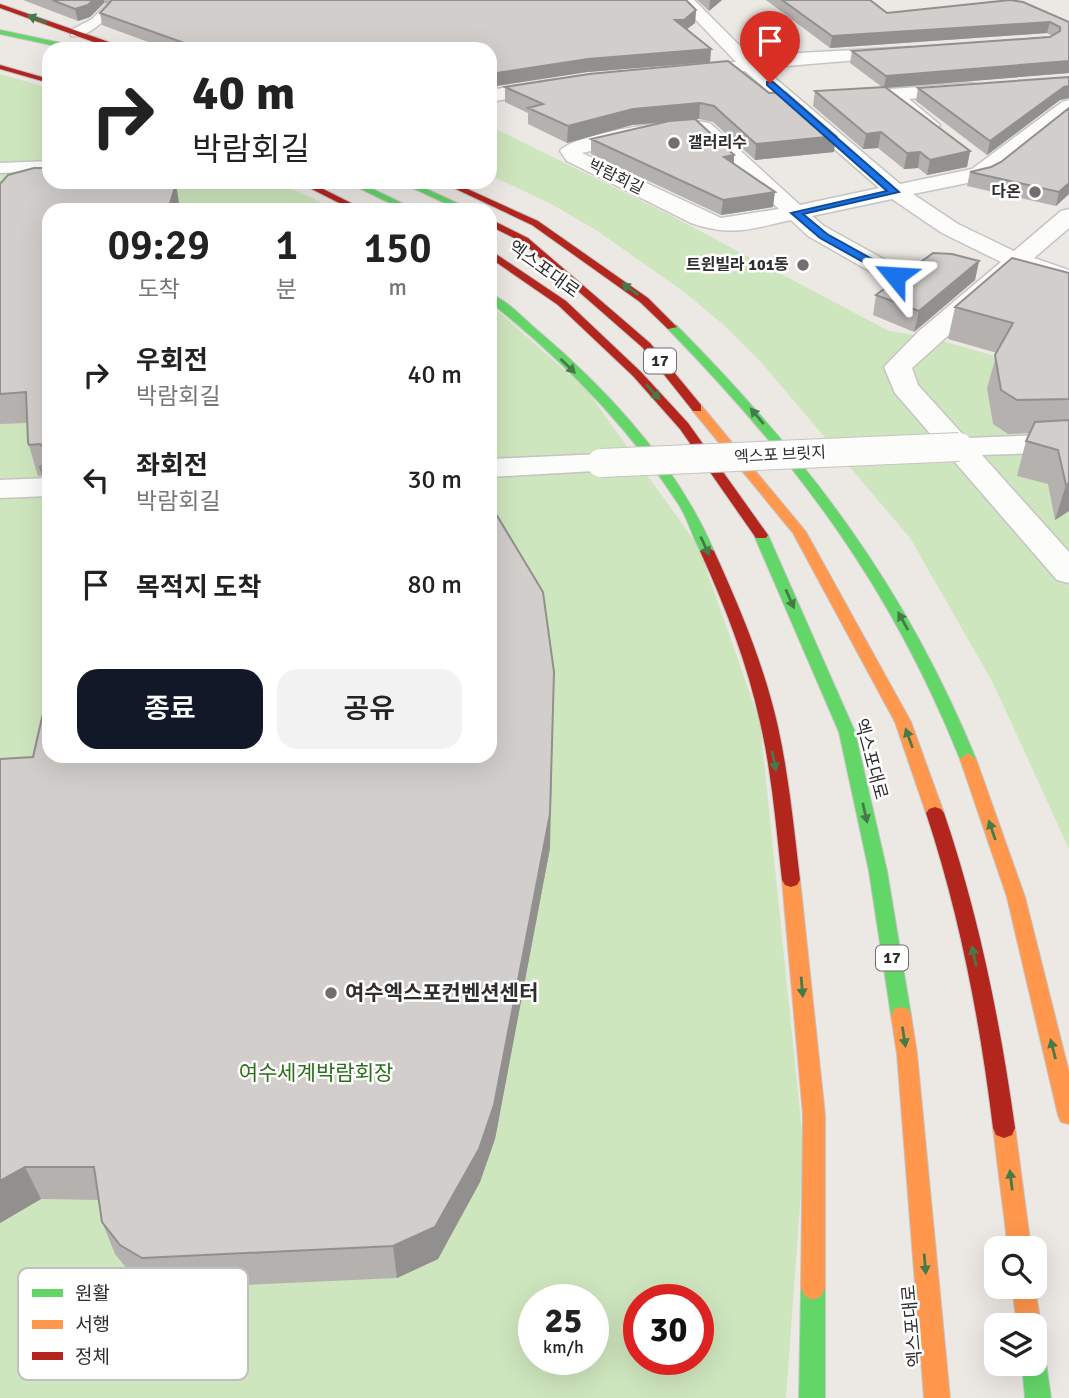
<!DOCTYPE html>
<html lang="ko">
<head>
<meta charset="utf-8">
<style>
  :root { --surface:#fff; --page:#f2f2f2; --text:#222; --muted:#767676; --accent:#111827 }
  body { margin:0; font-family:Signika,"Noto Sans KR",sans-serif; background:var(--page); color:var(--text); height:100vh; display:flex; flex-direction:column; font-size:26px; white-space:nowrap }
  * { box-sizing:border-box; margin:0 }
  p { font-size:23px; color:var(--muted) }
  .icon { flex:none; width:38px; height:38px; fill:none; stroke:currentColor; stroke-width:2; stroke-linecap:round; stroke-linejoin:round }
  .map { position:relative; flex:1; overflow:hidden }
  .details { position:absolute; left:42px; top:203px; width:455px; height:560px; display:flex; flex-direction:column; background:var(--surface); border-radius:21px; box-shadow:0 7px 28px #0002 }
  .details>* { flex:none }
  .hud { position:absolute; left:42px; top:42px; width:455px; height:147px; border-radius:21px; box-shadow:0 7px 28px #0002; background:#fff; color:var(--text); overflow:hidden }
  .tools { position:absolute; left:984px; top:1236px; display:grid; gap:14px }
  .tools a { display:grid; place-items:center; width:63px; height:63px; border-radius:14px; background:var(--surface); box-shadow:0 7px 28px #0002; font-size:35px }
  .speed { position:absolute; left:518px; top:1284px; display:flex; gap:14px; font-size:35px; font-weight:700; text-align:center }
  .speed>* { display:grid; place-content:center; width:91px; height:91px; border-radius:50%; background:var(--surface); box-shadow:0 7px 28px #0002; line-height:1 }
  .speed small { font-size:18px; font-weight:400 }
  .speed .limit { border:10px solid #d22; background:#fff; color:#111 }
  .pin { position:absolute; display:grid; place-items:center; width:60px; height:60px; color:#fff; margin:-72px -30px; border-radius:50% 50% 50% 0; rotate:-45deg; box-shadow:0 0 7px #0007 }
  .pin .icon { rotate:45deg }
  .me { position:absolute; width:77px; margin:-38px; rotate:297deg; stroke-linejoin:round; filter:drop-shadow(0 0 5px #0008) }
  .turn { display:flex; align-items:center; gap:24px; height:147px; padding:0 35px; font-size:32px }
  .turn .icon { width:91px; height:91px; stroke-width:2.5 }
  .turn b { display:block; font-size:49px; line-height:60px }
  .eta { display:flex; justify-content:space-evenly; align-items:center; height:119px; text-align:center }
  .eta b { font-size:42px; font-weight:600; line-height:49px }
  .button { display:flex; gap:14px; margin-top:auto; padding:14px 35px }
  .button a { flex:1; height:80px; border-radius:21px; background:var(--accent); color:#fff; font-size:28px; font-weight:600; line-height:80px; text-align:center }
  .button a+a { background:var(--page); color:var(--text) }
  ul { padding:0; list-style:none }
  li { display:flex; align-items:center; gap:21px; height:105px; padding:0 35px }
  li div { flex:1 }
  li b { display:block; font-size:26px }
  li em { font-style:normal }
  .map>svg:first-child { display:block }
</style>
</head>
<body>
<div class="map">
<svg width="1069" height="1398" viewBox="0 0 1069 1398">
  <rect width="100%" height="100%" fill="#ece8e4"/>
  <!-- green -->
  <path fill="#cee6be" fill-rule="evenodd" d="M0,74l49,14v94h228l61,28h-289v546h441v-452l96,85 112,157 62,176 44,429 -18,247h-786zM534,1300h59v60h-59zM639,1300h59v60h-59z
    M490,126l176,87 223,118 39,6 141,40v472l-76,-166 -83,-145 -149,-176 -36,-36 -41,-34 -85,-60 -46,-27 -63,-30z"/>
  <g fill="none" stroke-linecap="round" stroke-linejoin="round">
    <defs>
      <path id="lane" d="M106,5l10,2c-11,13 -27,31 -45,29v-6l21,-11z
        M49,161v10l-49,2v-10z"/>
      <path id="street" d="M677,0h17l59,59 27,-5 131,-7 3,4 -9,5 -142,12 137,116 72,-15 90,-67 7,-2v15l-82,64 -74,15 45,30 56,27 47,-40 8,-2v19l-35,30 35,12v15l-48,-15 -109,98 6,17 48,53 103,-4v18l-87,3 87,97v31l-12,-3 -162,-187 -11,-26 35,-36 82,-69 -59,-29 -50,-34 -80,17 12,10 81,45 3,5 -3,5 -9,2 -9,-2 -79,-45 -17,-16c-41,9 -59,17 -100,3l-124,-62 -7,-10c12,-17 131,-37 151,-27l89,81 79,-17 -134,-117 -68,5 -3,-4 3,-4 6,-1 53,-5zM695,131l84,78 -58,9 -139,-65 86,-20z
        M557,79l7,2 2,4 -2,4 -74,13v-12z
        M971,83l7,2 2,4 -2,4 -69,6 31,26 -3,4h-14l-41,-34 9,-6z
        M601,454l11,2 4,7 -4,7 -122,7v-18z
        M49,478v18l-49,2v-18z"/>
      <path id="fast" d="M0,30l80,17 4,2h-14l-70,-15z
        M347,182h11l58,28h-12z
        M400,182h11l59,27 -10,1z
        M490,294c17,6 33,24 47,36 71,60 140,135 177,221l-2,3h-10c-9,-15 -13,-33 -23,-49 -50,-78 -116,-145 -189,-203z
        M668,325h8c131,132 229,261 300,434l-2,4h-12l-2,-4c-69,-172 -163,-298 -292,-430z
        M761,531l7,4 87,197 32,139 24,144 -3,6 -7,2 -7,-2 -3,-6 -22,-144 -30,-139 -85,-197z
        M813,1276l8,4 4,8v110h-26l2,-110 4,-8z
        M1034,1351l9,3 3,9 5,35h-26l-3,-35h12z"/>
      <path id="slow" d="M697,404l4,1 105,127 105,190 33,91 -3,4h-12l-3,-4 -31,-91 -102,-189 -100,-122 -2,-3z
        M968,753l8,6 49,138 44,175v52l-8,-2 -3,-7 -51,-218 -47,-138z
        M791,873l6,2 3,5 25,235v173l-4,8 -8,4 -8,-4 -4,-8 2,-173 -21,-235 3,-5z
        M901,1007l7,2 3,6 6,39 33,344h-26l-27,-344 -6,-39 3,-6z
        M1004,1118l8,3 3,7 16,120h-23l-15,-120 3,-7z
        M1034,1282l7,43 -7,10v-10h-17l-5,-39h22z"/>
      <path id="jam" d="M0,4l123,43 1,2h-11l-113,-41z
        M0,65l49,14v4l-49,-14z
        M298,182h11l56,28h-12z
        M441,182h11l86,39 110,77 29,29 -9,2 -28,-27 -108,-77z
        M490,219l38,19 122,105 51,62v6h-8l-51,-64 -120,-105 -32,-16z
        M490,250l76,51 75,71 47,51 80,112 -2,3h-10l-76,-109 -47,-53 -75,-71 -68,-47z
        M707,547l7,4c26,57 50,114 64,176 11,50 16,102 22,153l-3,5 -6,2 -6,-2 -3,-5c-6,-53 -10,-106 -22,-158 -13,-60 -35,-116 -60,-171z
        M935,807l6,2 3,4c35,103 56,208 71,315l-3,7 -8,3 -8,-3 -3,-7c-13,-107 -33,-212 -67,-315l3,-4z"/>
    </defs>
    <!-- lane casing -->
    <use href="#lane" stroke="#c5c4c5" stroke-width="3"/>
    <!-- street casing -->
    <use href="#street" stroke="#c5c4c5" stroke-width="3"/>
    <!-- fast casing -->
    <use href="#fast" stroke="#c5c4c5" stroke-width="2"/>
    <!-- slow casing -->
    <use href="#slow" stroke="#c5c4c5" stroke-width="2"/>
    <!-- jam casing -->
    <use href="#jam" stroke="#c5c4c5" stroke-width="2"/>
    <!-- lane -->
    <use href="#lane" fill="#fcfcfb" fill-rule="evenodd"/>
    <!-- street -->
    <use href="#street" fill="#fcfcfb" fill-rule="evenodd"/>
    <!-- fast -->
    <use href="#fast" fill="#63d668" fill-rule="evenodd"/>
    <!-- slow -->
    <use href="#slow" fill="#ff974d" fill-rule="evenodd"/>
    <!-- jam -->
    <use href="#jam" fill="#b3261e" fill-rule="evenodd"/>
    <defs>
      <path id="street-bridge" d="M601,463l358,-16"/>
    </defs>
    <!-- street-bridge casing -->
    <use href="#street-bridge" stroke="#c5c4c5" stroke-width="30" stroke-linecap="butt"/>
    <!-- street-bridge -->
    <use href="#street-bridge" stroke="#fcfcfb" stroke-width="28"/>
  </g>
  <!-- wall -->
  <path fill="#b4b1af" d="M23,0h663l10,10 -1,13 -8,6 24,20 -1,13 -122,10 -98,-23h-323l-65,-24 -2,-12 9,-9 -5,-1 -14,14 -12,4z
    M697,0h25l-13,11z
    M766,0h104l17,13 182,9v51l-182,15 83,63 -3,16 -40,8 -9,-7 -14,1 -26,-21 -15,1 -50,-43 2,-15 67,-4 -32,-24 2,-12 200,-15 -5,-3 -217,15z
    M728,61l106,91 -79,8 -42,-38 -14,-3h-4l39,36v8l39,44 -52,8 -130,-61v-15l76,-17 -35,3 -65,18 -39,-19v-11l-23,-11v-15z
    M1069,77v21l-9,2 -73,55 -71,-54 2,-13z
    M1069,108v86l-13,12 -89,-20 3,-14 21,-5 10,-5z
    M0,184h176l4,26h-131v289l-6,-23h-5l-1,-3 -9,-31 -1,-19 -27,1z
    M979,261l-4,19 -61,52 -41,-17 3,-20z
    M1069,273v238l-14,9 -7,-36 -31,-8 9,-35 4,-8 -22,1 -15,-10 -6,-36 10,-35 -49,-14 7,-32z
    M0,759l550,89 -55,291 -15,43 -42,77 -41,19 -243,11 -21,-13 -18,-22 -13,-32 -3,-22 -58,-1 -41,24z"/>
  <!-- shaded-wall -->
  <path fill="#92908e" d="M93,0h11v3l-14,14 -12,4 -3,-12z
    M710,0h12l-13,11z
    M696,10l-1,13 -12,9 -8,-12z
    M1050,22l-3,11 -217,15 2,-12z
    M711,49l-1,13 -122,10 -98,15v-13l98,-15z
    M1069,61v12l-185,15 2,-12z
    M1069,86v12l-9,2 -73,55 3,-14 74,-54z
    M700,103l-1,16 -67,6 -65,18 1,-17 65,-17z
    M881,132l-3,16 -15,1 3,-15z
    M836,136l-2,16 -79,8 1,-16z
    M970,151l-3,16 -40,8 3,-15z
    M920,152l-2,16 -14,1 3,-16z
    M734,155l-1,15 -9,-13z
    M1069,183v11l-13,12 3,-14z
    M176,184l4,26h-12z
    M775,192l-2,15 -52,8 2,-15z
    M979,261l-4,19 -61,52 5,-21z
    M1069,483v28l-14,9 11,-35z
    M554,672l-4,176 -55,291 -15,43 -42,77 -41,19 -4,-32z
    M25,1167l16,32 -41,24v-42z"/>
  <!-- building -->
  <path fill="#d1cecb" stroke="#92908e" stroke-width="2" d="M52,0h41l-5,5 -13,4z
    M112,0h574l10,10 -12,10h-9l36,29 -123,10 -98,15v-25h-289l-101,-36z
    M782,0h88l17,13 123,-13 13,2 46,20v39l-183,15 -34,-25 198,-14 10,-6v-4l-10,-5 -218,14z
    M728,61l41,32 16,-1 51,44 -80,8 -42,-38 -14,-3 -67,6 -65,17 -40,-18 15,-4 -38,-17 84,-13z
    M1069,77v9l-5,1 -74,54 -72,-53z
    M885,87l85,64 -40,9 -10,-8 -13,1 -26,-21 -15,2 -51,-43z
    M1069,108v75l-10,9 -89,-20 21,-5 10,-5z
    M695,119l39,36 -10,2 51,35 -52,8 -132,-61 78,-18z
    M34,168h15v14h123l4,2 -8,26h-119v279l-9,-22 3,-2v-18l-3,-3 -11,1 -1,-3 -2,-50 -26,2v-210l8,-9z
    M933,253l19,1 27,7 -60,50 -43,-16z
    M1012,258l57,15v126l-52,1 -16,-10 -6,-35 18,-32 -58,-16z
    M1069,420v63l-3,2 -8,-35 -32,-9 9,-19z
    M490,509h3l50,83 11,80 -4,142 -56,291 -15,44 -44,78 -42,19 -251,12 -22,-13 -18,-23 -8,-55h-69l-25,14v-422l33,-2 16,-70v69h441z"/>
  <!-- one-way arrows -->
  <defs><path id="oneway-solid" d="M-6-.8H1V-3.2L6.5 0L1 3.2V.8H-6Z" transform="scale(1.75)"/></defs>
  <g fill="#467a48">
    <use href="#oneway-solid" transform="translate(37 19) rotate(-160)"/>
    <use href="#oneway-solid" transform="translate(630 289) rotate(-144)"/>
    <use href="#oneway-solid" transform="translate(568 366) rotate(44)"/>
    <use href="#oneway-solid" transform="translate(653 392) rotate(48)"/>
    <use href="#oneway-solid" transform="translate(757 416) rotate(-130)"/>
    <use href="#oneway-solid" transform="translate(705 546) rotate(65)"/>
    <use href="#oneway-solid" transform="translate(790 599) rotate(66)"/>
    <use href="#oneway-solid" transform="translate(903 621) rotate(-119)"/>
    <use href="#oneway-solid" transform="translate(909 738) rotate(-110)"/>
    <use href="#oneway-solid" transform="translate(774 761) rotate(79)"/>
    <use href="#oneway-solid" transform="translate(865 813) rotate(77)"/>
    <use href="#oneway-solid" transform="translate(992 830) rotate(-109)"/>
    <use href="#oneway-solid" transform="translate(974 956) rotate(-102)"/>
    <use href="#oneway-solid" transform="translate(802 987) rotate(85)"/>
    <use href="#oneway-solid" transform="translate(904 1037) rotate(81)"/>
    <use href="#oneway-solid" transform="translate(1053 1049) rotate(-104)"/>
    <use href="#oneway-solid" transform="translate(1011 1180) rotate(-97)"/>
    <use href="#oneway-solid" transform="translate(925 1264) rotate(85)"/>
  </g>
  <!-- route -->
  <path fill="#1a73e8" stroke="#114b97" stroke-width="2" d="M767,82h6l126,110 -96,22 24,20 72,40v4h-7l-72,-40 -29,-25 96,-22 -120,-106z"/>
  <!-- markers -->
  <g fill="#706f6e" stroke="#fff" stroke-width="2.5">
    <circle cx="674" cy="143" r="7"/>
    <circle cx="1035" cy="192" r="7"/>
    <circle cx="803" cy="265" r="7"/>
    <circle cx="331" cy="993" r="7"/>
  </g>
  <g text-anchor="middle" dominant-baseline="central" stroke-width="5" stroke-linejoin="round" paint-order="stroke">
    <!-- far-poi labels -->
    <g font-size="16" font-weight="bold" fill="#2e2e2e" stroke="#fff" text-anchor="end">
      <text x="688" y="143" text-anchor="start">갤러리수</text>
      <text x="1021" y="192">다온</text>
      <text x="789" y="265">트윈빌라 101동</text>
    </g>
    <!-- far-street labels -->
    <g font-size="16" fill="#2e2e2e" stroke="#fff">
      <text transform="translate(616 177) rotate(26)">박람회길</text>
      <text transform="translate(780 455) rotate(-3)">엑스포 브릿지</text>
    </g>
    <!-- shield labels -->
    <g fill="#fff" stroke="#6d6d6d" stroke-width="2">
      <rect x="644" y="348.5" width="32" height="25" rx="5"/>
      <rect x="876" y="945.5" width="32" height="25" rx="5"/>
    </g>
    <g font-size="16" font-weight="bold" fill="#2e2e2e">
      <text x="660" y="361">17</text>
      <text x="892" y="958">17</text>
    </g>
    <!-- street labels -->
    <g font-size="18" fill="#2e2e2e" stroke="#fff">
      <text transform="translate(544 269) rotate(36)">엑스포대로</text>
      <text transform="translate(871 759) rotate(75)">엑스포대로</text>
      <text transform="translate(912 1326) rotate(-95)">엑스포대로</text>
    </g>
    <!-- near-poi labels -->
    <g font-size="21" font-weight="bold" fill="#2e2e2e" stroke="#fff" text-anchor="start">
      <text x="345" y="993">여수엑스포컨벤션센터</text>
    </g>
    <!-- near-park labels -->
    <g font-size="21" fill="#2c6e1b" stroke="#fff">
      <text x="316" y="1073">여수세계박람회장</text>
    </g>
  </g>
  <!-- legend -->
  <rect x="18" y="1268" width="230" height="112" rx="10" fill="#fff" stroke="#c0c0c0" stroke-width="2"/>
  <rect x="32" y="1289" width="31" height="8" fill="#63d668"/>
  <rect x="32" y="1320" width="31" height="9" fill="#ff974d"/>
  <rect x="32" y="1352" width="31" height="8" fill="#b3261e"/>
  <g font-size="19" fill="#2e2e2e">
    <text x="75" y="1300">원활</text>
    <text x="75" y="1331">서행</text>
    <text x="75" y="1363">정체</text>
  </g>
</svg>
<div class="tools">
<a><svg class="icon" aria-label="search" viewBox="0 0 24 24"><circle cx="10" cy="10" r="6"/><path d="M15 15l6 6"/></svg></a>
<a><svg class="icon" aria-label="layers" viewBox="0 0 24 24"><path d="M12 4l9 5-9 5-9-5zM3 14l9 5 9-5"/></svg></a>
</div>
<div class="speed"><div>25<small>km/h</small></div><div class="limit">30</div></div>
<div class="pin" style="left:770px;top:83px;background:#d93025"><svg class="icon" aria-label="arrive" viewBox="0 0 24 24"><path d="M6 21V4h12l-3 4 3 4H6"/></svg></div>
<svg class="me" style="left:895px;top:276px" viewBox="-20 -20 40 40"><path d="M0-17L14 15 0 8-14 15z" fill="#1a73e8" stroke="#fff" stroke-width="4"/></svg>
<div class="hud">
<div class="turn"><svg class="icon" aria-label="right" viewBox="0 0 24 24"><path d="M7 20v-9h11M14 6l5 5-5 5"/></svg><div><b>40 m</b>박람회길</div></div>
</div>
<section class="details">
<div class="eta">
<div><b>09:29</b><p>도착</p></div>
<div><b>1</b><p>분</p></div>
<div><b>150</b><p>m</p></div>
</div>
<ul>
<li><svg class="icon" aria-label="right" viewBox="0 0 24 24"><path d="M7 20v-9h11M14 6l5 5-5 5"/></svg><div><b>우회전</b><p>박람회길</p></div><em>40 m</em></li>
<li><svg class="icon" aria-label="left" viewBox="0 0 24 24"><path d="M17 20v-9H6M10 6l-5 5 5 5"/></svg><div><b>좌회전</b><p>박람회길</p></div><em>30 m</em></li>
<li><svg class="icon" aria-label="arrive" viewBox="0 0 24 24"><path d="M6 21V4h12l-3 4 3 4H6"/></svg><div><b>목적지 도착</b></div><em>80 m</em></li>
</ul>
<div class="button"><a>종료</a><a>공유</a></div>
</section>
</div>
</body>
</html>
